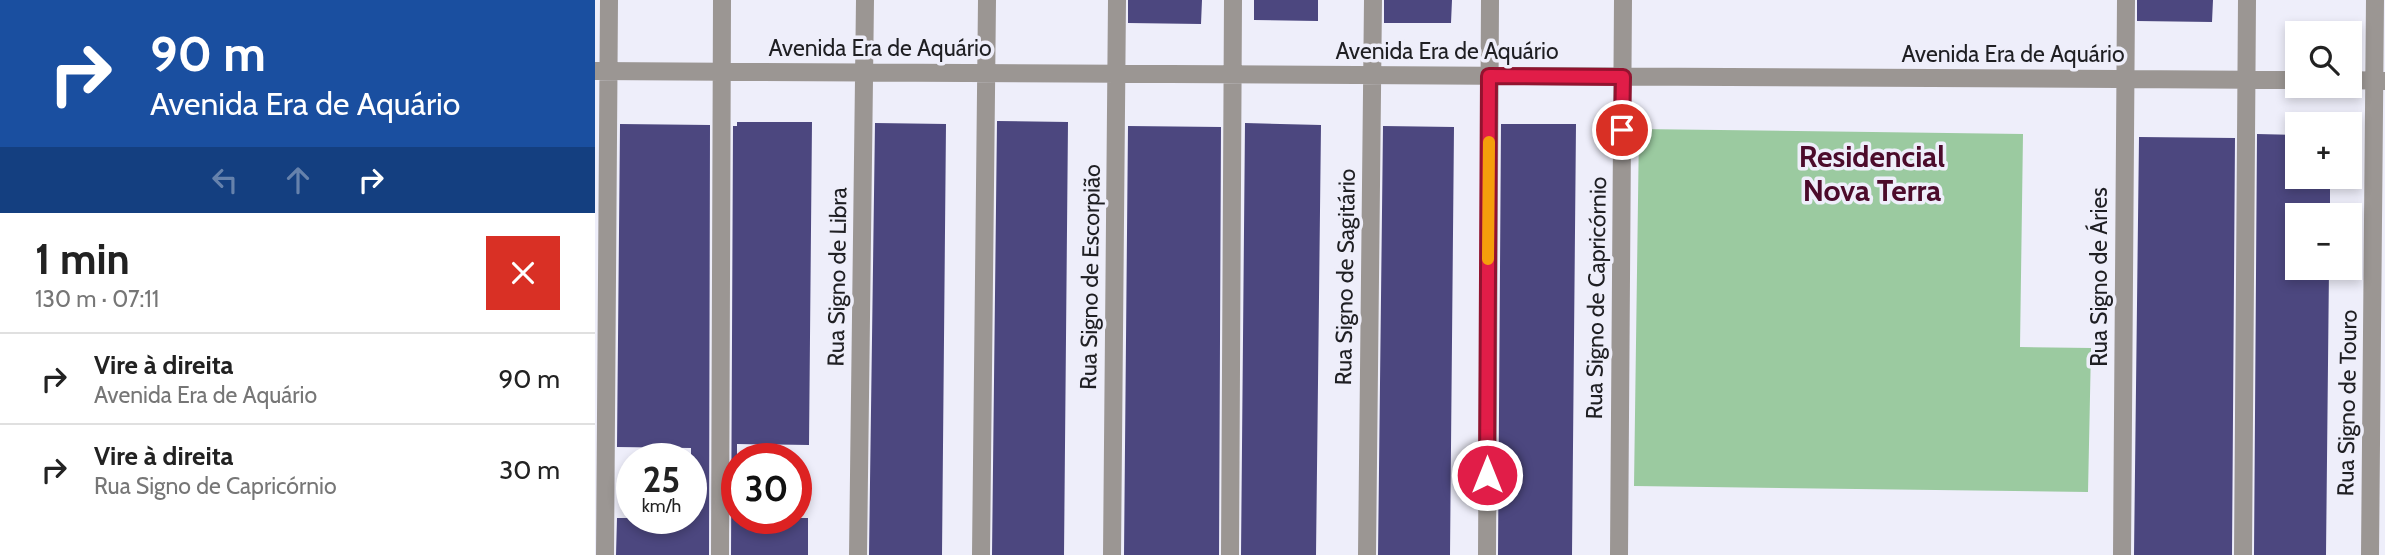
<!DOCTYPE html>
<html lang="pt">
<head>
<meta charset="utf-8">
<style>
  :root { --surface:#fff; --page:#f2f2f2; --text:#222; --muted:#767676; --line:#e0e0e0 }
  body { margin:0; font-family:Cabin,sans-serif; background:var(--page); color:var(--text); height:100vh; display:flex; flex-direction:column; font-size:26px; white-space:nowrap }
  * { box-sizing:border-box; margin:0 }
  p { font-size:23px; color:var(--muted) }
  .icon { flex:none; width:38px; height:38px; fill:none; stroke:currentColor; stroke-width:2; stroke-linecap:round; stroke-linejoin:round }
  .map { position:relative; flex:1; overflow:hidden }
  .sheet { display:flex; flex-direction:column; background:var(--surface); width:595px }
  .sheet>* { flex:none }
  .top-card { background:#1a4fa0; color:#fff; overflow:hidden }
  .buttons { position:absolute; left:1690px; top:21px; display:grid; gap:14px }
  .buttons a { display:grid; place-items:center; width:77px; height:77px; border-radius:0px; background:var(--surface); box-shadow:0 4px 10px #0003; font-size:35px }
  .speed { position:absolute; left:21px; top:443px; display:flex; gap:14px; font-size:35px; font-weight:700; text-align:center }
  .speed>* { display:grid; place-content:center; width:91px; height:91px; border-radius:50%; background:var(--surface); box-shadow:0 4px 10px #0003; line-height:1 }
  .speed small { font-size:18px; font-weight:400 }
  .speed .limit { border:10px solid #d22; background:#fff; color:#111 }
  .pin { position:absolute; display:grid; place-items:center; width:60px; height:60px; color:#fff; margin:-30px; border:4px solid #fff; border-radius:50%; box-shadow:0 2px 7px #0007 }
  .me { position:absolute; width:77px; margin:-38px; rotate:0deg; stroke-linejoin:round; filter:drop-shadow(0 0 5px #0008) }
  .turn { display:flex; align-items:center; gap:24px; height:147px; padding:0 35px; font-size:32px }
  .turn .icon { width:91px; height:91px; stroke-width:2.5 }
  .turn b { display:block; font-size:49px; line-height:60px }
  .lanes { display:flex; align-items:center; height:66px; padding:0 35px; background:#0003; justify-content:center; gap:35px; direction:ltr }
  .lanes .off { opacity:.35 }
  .round { display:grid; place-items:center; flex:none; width:74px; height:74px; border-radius:0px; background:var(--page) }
  .head { display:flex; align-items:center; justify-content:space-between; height:119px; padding:0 35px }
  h1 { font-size:42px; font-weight:700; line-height:52px }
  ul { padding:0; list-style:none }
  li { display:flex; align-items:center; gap:21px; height:91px; padding:0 35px; border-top:2px solid var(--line) }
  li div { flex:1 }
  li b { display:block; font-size:26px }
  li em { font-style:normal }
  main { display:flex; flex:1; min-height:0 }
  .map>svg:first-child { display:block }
</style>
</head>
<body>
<main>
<section class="sheet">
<div class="top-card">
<div class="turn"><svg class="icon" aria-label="right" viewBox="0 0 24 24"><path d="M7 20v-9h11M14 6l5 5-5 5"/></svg><div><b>90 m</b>Avenida Era de Aquário</div></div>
<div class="lanes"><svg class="icon off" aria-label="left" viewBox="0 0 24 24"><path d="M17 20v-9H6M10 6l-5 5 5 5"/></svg><svg class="icon off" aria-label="ahead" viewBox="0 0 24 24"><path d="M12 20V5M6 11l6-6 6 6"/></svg><svg class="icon" aria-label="right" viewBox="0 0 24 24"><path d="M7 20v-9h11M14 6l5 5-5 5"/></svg></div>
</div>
<div class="head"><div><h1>1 min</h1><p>130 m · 07:11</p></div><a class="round" style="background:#d93025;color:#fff"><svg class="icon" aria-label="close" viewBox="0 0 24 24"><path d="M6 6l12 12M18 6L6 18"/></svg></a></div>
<ul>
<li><svg class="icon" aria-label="right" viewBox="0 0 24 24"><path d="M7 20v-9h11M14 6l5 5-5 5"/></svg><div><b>Vire à direita</b><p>Avenida Era de Aquário</p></div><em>90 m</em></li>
<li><svg class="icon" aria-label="right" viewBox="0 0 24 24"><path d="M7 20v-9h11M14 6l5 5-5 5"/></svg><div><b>Vire à direita</b><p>Rua Signo de Capricórnio</p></div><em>30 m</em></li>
</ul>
</section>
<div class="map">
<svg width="1790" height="555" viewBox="0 0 1790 555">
  <rect width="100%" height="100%" fill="#eeeefa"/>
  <!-- green -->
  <path fill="#9bcaa0" d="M1044,129l384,5 -3,213 71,1 -3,144 -454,-6z"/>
  <!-- building -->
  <path fill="#4c477f" d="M533,0h74l-1,24 -73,-1z
    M659,0h64v21l-64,-1z
    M789,0h68l-1,23h-67z
    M1542,0h76l-1,22 -75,-1z
    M402,121l71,1 -4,433h-72z
    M142,122h75l-3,323 -72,-1v74h71v37h-77l2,-429h4z
    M280,123l71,1 -4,431h-73z
    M650,123l76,2 -5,430h-75z
    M25,124l90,1 -1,430h-93l1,-37h74v-70l-74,-1z
    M906,124h75l-4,431h-74z
    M533,126l93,1 -2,428h-95z
    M788,126l71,1 -4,428h-72z
    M1662,134l41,1v42h32v38h-32v53h31l-3,287h-72z
    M1544,137l96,1 -3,417h-98z"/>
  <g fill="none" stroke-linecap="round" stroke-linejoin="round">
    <!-- minor -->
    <path stroke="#9b9693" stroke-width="18" d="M0,71l1703,9
      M1755,80l35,1
      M10,555l4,-555
      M125,555l2,-555
      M263,555l7,-555
      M386,555l6,-555
      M517,555l5,-555
      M635,555l3,-555
      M772,555l6,-555
      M892,555l3,-555
      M1024,555l4,-555
      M1527,555l4,-555
      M1648,555l4,-555
      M1775,555l5,-555"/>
  </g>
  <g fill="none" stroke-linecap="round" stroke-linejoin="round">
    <defs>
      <path id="route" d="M892,475l2,-399 134,1 -1,53"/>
    </defs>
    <!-- route casing -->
    <use href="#route" stroke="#92132f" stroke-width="18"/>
    <!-- route -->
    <use href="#route" stroke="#e11d48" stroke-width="12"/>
    <!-- slow -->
    <path stroke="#f59e0b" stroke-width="12" d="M893,259l1,-117"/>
  </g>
  <g text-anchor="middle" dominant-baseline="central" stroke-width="7" stroke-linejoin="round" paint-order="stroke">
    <!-- street labels -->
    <g font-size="23" fill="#1f1f23" stroke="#eeeefa">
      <text x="285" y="48">Avenida Era de Aquário</text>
      <text x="852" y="51">Avenida Era de Aquário</text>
      <text x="1418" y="54">Avenida Era de Aquário</text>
      <text transform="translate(242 277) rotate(-89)">Rua Signo de Libra</text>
      <text transform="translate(495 277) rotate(-89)">Rua Signo de Escorpião</text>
      <text transform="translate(750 277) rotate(-89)">Rua Signo de Sagitário</text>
      <text transform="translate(1504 277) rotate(-90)">Rua Signo de Áries</text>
      <text transform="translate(1001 298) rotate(-89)">Rua Signo de Capricórnio</text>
      <text transform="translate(1752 403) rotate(-89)">Rua Signo de Touro</text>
    </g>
    <!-- district labels -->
    <g font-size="30" font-weight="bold" fill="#4c0b2b" stroke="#eeeefa">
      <text x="1277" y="156">Residencial<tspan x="1277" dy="34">Nova Terra</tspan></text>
    </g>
  </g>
</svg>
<div class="buttons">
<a><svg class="icon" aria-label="search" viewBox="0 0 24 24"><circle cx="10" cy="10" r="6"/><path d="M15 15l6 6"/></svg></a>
<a>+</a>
<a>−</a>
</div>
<div class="speed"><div>25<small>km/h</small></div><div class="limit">30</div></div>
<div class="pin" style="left:1027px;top:130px;background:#d93025"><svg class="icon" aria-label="arrive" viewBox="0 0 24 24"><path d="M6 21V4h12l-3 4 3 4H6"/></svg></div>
<svg class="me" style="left:892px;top:475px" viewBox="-20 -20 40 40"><circle r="17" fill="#e11d48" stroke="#fff" stroke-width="3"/><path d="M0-11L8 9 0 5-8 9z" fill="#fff"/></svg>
</div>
</main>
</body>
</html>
